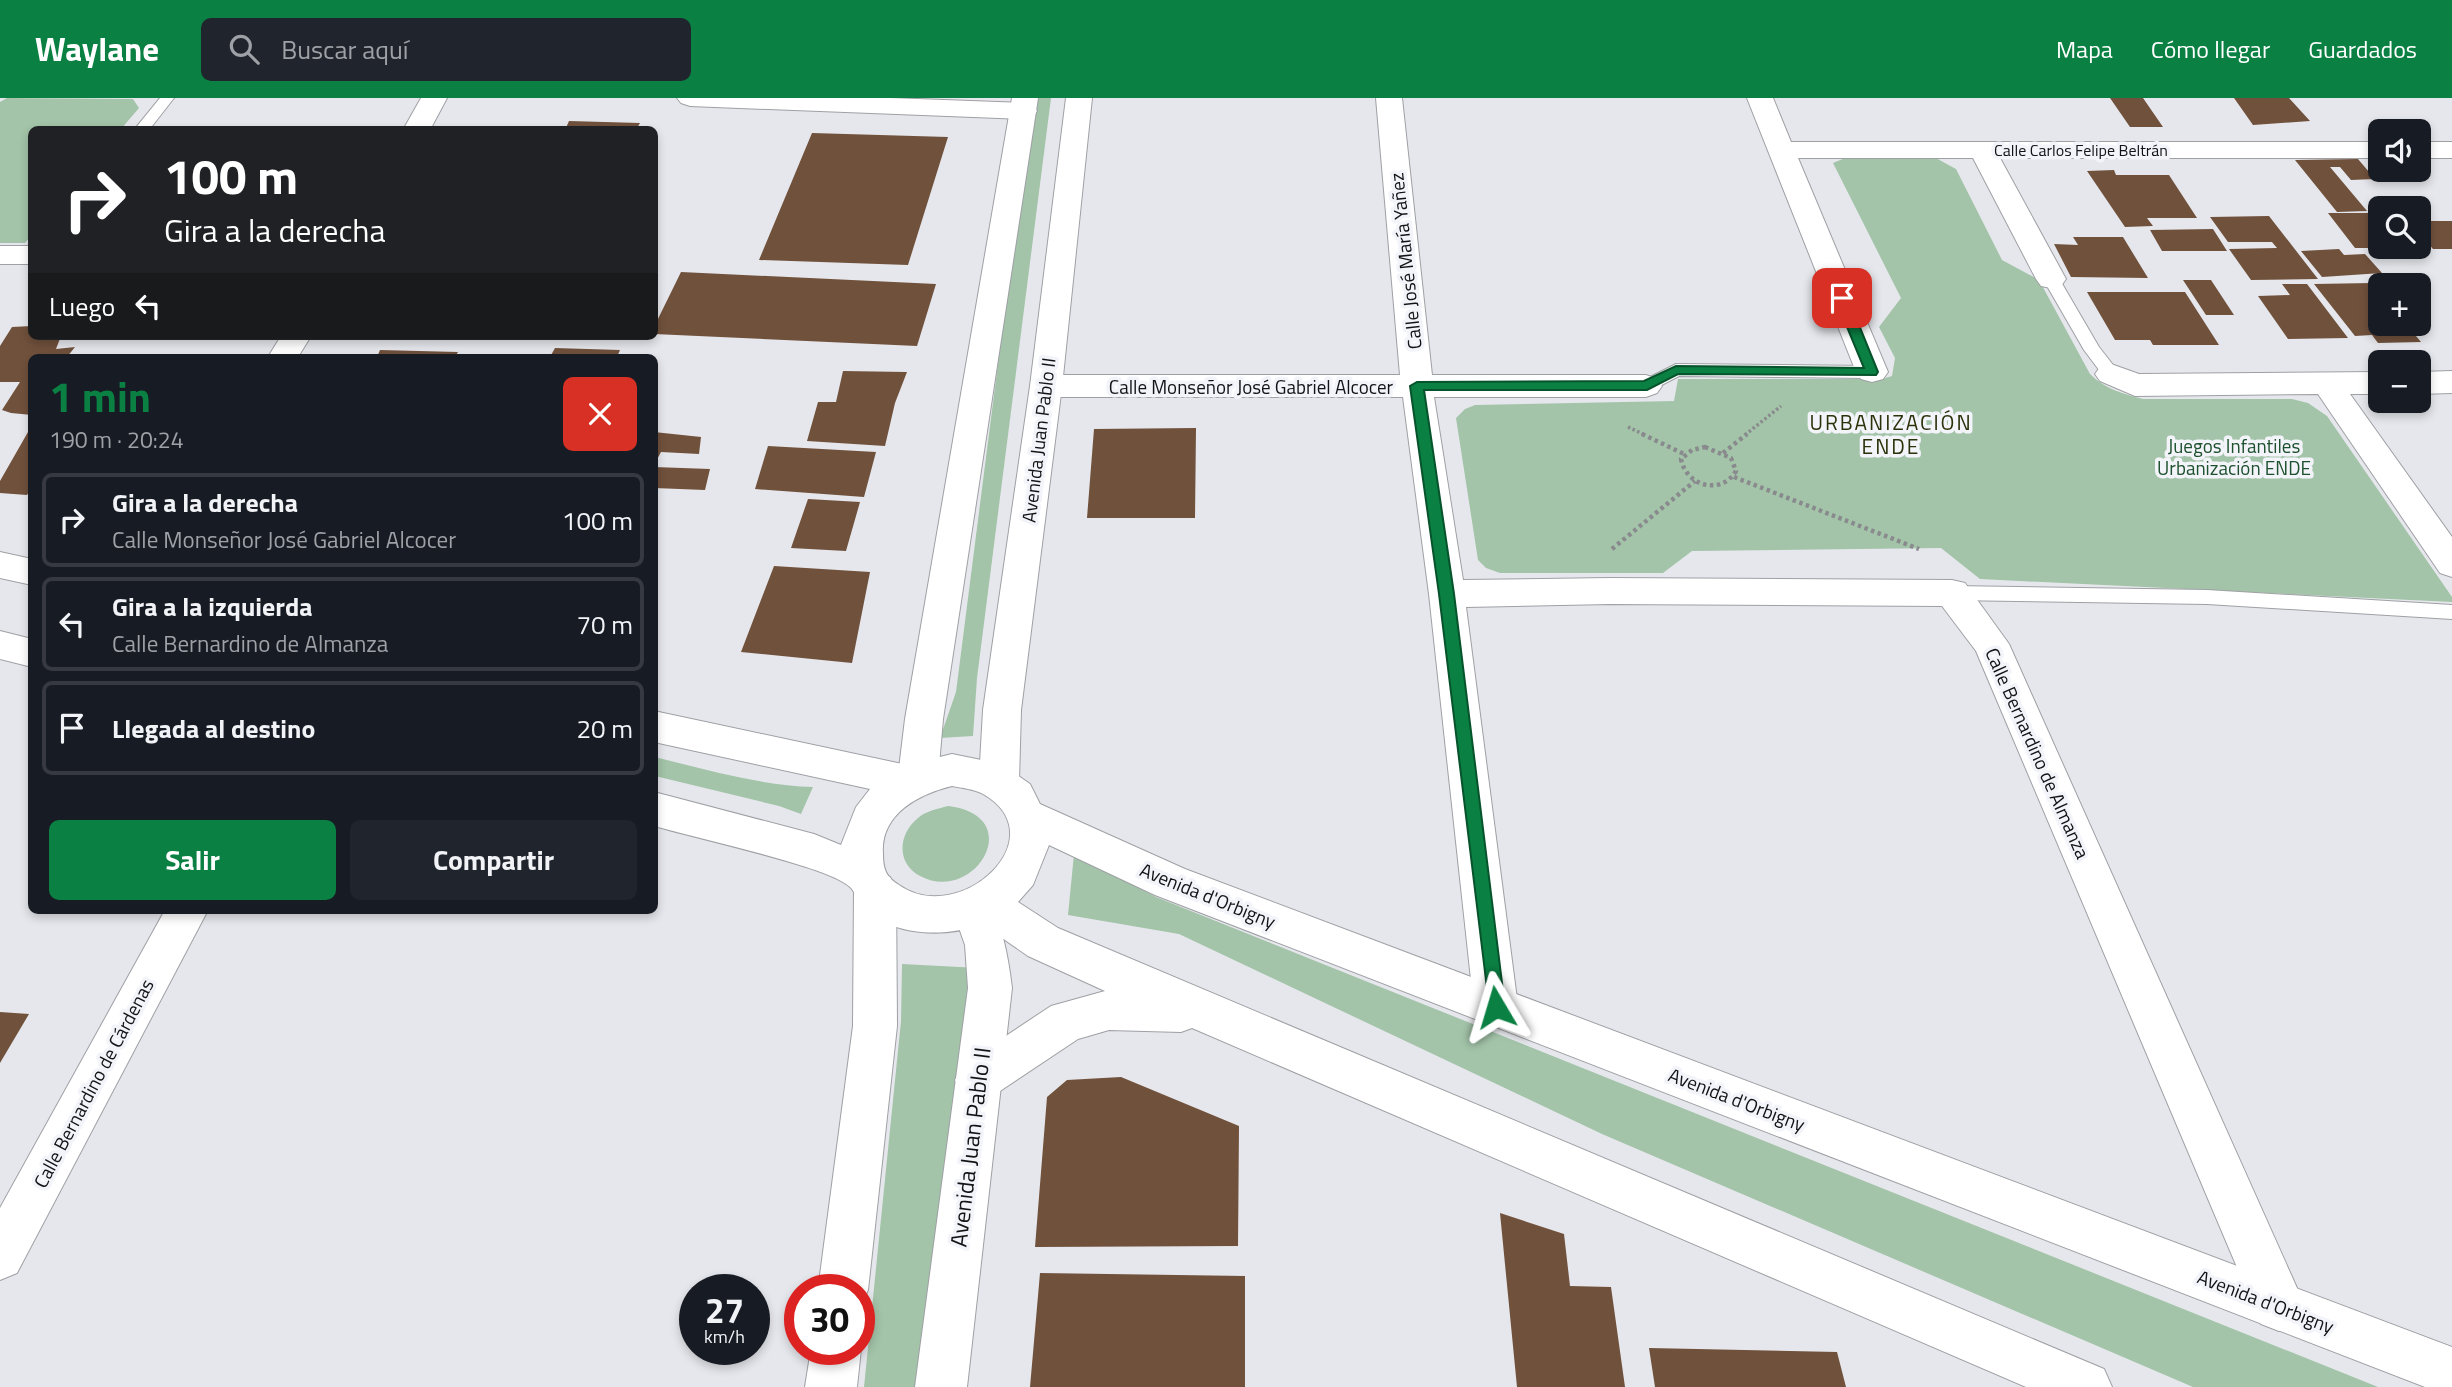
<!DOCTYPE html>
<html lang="es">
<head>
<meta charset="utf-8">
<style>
  :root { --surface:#171b24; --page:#20242c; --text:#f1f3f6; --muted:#9ea1a6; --line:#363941; --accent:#0b8043 }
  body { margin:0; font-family:"Titillium Web",sans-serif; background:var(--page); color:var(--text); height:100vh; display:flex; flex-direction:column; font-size:26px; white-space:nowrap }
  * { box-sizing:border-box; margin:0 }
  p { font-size:23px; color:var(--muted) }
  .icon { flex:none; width:38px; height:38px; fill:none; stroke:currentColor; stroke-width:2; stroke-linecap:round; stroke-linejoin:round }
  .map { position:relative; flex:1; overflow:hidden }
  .side { position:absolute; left:28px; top:256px; width:630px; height:560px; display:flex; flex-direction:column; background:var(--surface); border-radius:10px; box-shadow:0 4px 10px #0003 }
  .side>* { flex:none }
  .banner { position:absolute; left:28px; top:28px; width:630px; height:214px; border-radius:10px; box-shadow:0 4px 10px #0003; background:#202124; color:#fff; overflow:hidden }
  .buttons { position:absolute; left:2368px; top:21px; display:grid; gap:14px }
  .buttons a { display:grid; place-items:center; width:63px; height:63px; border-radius:10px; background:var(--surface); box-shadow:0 4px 10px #0003; font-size:35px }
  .speed { position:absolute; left:679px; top:1176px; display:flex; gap:14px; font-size:35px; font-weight:700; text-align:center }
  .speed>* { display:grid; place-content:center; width:91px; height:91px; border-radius:50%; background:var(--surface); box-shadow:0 4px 10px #0003; line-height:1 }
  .speed small { font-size:18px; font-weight:400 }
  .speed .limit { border:10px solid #d22; background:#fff; color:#111 }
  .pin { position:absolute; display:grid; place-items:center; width:60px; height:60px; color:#fff; margin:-30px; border-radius:14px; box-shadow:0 4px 10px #0006 }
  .me { position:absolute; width:77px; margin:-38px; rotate:353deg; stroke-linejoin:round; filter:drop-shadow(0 0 5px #0008) }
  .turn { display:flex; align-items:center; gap:24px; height:147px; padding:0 21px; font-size:32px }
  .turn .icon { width:91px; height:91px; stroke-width:2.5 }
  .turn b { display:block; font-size:49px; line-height:60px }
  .then { display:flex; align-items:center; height:66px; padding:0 21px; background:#0003; gap:14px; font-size:26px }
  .round { display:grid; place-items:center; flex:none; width:74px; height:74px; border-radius:10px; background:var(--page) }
  .head { display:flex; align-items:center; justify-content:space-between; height:119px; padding:0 21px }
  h1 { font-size:42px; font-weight:700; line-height:52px; color:var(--accent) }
  .action { display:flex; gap:14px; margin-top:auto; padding:14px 21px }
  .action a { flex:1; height:80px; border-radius:10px; background:var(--accent); color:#fff; font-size:28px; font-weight:700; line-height:80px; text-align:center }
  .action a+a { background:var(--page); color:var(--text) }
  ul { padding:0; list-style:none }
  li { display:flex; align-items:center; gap:21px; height:94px; margin:0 14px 10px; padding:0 7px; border:4px solid var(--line); border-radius:10px }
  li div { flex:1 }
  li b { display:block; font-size:26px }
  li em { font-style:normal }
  header { display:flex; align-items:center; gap:42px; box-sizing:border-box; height:98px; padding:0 35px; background:var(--accent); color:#fff }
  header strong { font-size:33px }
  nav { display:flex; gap:38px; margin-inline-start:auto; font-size:24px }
  .search { width:490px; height:63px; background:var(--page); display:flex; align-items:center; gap:18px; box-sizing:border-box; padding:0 24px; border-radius:10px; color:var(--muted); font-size:26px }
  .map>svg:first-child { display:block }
</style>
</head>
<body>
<header>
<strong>Waylane</strong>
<div class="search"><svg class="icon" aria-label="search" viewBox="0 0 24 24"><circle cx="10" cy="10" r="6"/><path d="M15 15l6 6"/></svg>Buscar aquí</div>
<nav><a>Mapa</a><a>Cómo llegar</a><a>Guardados</a></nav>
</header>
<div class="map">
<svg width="2452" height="1289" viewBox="0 0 2452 1289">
  <rect width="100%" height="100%" fill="#e6e7ec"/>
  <!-- green -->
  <path fill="#a3c4a9" d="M7,0l126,1 6,9 -18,21 -89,1 -1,106 -6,7h-25v-141z
    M1032,0h19l-74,580 -4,58 -33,2 16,-46z
    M1934,59l22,12 46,91 37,20 51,94c15,15 33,20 53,25h149l16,4 19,13 125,181v5l-472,-23 -39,-31 -249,3 -29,22h-163l-14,-5 -8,-8 -22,-142 9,-9 10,-4 199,-4 4,-22h204l10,-3 3,-18 -16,-31 22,-29 -68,-135 12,-5z
    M655,659c52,13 104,28 158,30l-12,27 -22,-8 -124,-30z
    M948,708c81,10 26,99 -28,70 -24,-13 -22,-42 -2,-58 8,-7 19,-9 30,-12z
    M1074,756l82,43 1222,490h-185l-591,-253 -423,-200 -111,-19z
    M902,866l77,4 -59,419h-56l37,-366z"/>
  <!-- building -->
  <path fill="#70513c" d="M2110,0h33l20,29h-33z
    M2234,0h55l21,23 -57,4z
    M569,23l71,2 -4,7h-71z
    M812,35l136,4 -40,128 -149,-5z
    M2358,61l17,20 -24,1 -11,-13h-10l37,44 -30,1 -42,-52z
    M2114,72l2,5h53l28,43h-50l6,8 -28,1 -38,-56z
    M2328,115h52v35h-25z
    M2269,118l49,63 -67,1 -22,-31 48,-1 -5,-6h-44l-18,-25z
    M2418,123h34v28h-19l-15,-17z
    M2213,131l14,22h-65l-12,-21z
    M2073,139h50l25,41 -77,-1 -17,-33 24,1z
    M2339,151l5,6 21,-1 17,19 -60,4 -21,-26z
    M681,174l255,12 -19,62 -263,-12v-7z
    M2183,182h28l23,35h-28z
    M2372,185l8,9v32h26l15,18 -43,1 -6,-8 -17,1 -41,-52z
    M2282,186h25l41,54 -60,1 -30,-43 32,-1z
    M2087,194h98l34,53h-66l-3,-5h-35z
    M32,228v10h29l-5,13 19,-2 -8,10h-35v58l-21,-2 -9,-3 18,-28h-20v-36l12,-19z
    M555,250l65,2 -3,7h-67z
    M380,252l78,2 -3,5h-78z
    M843,273l64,1 -12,31 -10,43 -78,-5 11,-39h18z
    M32,327v63l-5,7 -27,-2v-12z
    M1196,330l-1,90h-108l7,-89z
    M654,334l47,5 -2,17 -38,-2 -7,13z
    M768,348l108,6 -12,45 -109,-8z
    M654,369l56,2 -5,21 -51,-2z
    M808,401l52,3 -14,49 -55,-3z
    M774,468l96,6 -18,91 -111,-11z
    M0,914l29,2 -29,49z
    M1121,979l118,49 -1,120 -203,1 12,-150 20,-17z
    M1500,1115l64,21 6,52 41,1 14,100h-108z
    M1040,1175l205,3v111h-215z
    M1649,1250l188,4 9,35h-191z"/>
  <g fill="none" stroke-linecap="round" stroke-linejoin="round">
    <defs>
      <path id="service" d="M160,0h14l-25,32h-15z
        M2051,176l6,1 42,72 18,23 3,4 -3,4h-12l-21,-28 -41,-71z
        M1676,266l196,2 9,6 -9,6 -193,-2 -27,14h-12l-3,-4 3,-4z
        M1952,488l255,4 245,15v14l-245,-15 -255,-4 -7,-2 -3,-5 3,-5z"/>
      <path id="minor" d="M421,0h26l-17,32h-27z
        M677,0h213l134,5 9,2 4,6 -4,6 -9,2 -334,-13 -9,-3z
        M1376,0h26l30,277h214l11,4 5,7 -5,7 -11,4h-212l29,183 147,-2 342,2 13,3 44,61 288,644 7,18 -7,18 -18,7 -18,-7 -285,-673 -34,-45 -332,-2 -144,3 52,400 -7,14 -15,6 -15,-6 -7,-14 -45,-413 -26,-197h-357l-11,-4 -5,-7 5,-7 11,-4h354z
        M1747,0h26l18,44h589v16h-380l66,121 -5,7 -10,2 -10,-2 -5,-7 -63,-121h-175l90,214 -5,7 -11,3 -11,-3 -5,-7z
        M2418,44h34v16h-34z
        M0,148h32v18h-32z
        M281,238h30l-13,21h-30z
        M2111,266l28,10 241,-2v22h-30l102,143v40l-12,-4 -122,-179 -183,2 -35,-15 -5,-7 5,-7z
        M2452,273v22l-34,1v-22z
        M165,812h43l-191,363 -17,7v-72z"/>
      <path id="tertiary" d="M1012,0h26l-95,621 -5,58 -6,12 -14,4 -14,-4 -6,-12 7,-58z
        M1066,0h26l-30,288 -41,324 -2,71 -6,12 -14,4 -14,-4 -6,-12 4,-71 47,-324z
        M875,774l15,5 6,13 1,136 -29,264 -9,18v-18h-41l35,-264 1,-136 6,-13z
        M973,791l15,6c14,31 20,59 24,93l-45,399h-52l53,-399 -3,-43 -13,-37 6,-13z
        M859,1246l2,5 -4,38h-52l6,-38h48z"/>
      <path id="secondary" d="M0,454l32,7v26l-32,-7z
        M0,533l32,8v28l-32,-8z
        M654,613l253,54 45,-11 39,8 13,4 26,18 10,20 145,65 1267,478v40h-27l-1270,-492 -106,-50 -16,40 -15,17 40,26 1046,441 8,18h-86l-834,-359 -11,4 -72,-2 -31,9 -84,56 -16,7 -16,-7 -7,-15 7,-15 89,-59 54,-15 -77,-35 -46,-32c-37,14 -91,13 -121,-19 -5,-5 -6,-14 -11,-18 -10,-9 -32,-16 -44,-20 -50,-16 -101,-27 -152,-41v-34l160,42 27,11 15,-38 14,-18 -216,-47zM952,688c10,2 22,3 31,8 75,43 -23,134 -84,91 -13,-8 -16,-16 -16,-31 -3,-40 36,-60 69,-68z"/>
    </defs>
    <!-- service casing -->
    <use href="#service" stroke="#9ea0a4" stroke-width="2"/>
    <!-- minor casing -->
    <use href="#minor" stroke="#9ea0a4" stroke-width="2"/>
    <!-- tertiary casing -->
    <use href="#tertiary" stroke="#9ea0a4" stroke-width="2"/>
    <!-- secondary casing -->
    <use href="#secondary" stroke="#9ea0a4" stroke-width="2"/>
    <!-- path-far1 -->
    <path stroke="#898a8d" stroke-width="3.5" stroke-dasharray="2.5 2.5" stroke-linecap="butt" d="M1628,329l17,8
      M1745,337l36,-29"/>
    <!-- path -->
    <path stroke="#898a8d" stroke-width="4.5" stroke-dasharray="3.5 3.5" stroke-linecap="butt" d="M1642,336l42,20
      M1705,349l26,11 5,13c-15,25 -50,15 -55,-12l11,-9z
      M1723,355l24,-19
      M1734,379l185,72
      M1612,451l83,-68"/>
    <!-- service -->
    <use href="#service" fill="#fff" fill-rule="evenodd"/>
    <!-- minor -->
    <use href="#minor" fill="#fff" fill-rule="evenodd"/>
    <!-- tertiary -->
    <use href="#tertiary" fill="#fff" fill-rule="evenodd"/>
    <!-- secondary -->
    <use href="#secondary" fill="#fff" fill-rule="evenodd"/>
  </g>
  <!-- route -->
  <path fill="#0b8043" stroke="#07532c" stroke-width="2" d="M1842,196l6,4 30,74 -2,3 -198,-1 -31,16h-223l30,204 51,413 -3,6 -6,2 -6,-2 -51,-419 -29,-208 7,-4 227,-1 32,-15 188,2 -29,-70z"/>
  <g text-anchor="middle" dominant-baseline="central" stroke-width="7" stroke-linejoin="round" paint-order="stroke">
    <!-- far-street labels -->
    <g font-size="16" fill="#121314" stroke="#f3f4fa">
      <text x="2081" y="52">Calle Carlos Felipe Beltrán</text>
    </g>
    <!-- street labels -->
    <g font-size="19" fill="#121314" stroke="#f3f4fa">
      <text transform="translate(1405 163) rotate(-96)">Calle José María Yañez</text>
      <text x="1251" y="288">Calle Monseñor José Gabriel Alcocer</text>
      <text transform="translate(1038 342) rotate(-83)">Avenida Juan Pablo II</text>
      <text transform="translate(2038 655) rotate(66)">Calle Bernardino de Almanza</text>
      <text transform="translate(1208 797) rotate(22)">Avenida d'Orbigny</text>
      <text transform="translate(93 985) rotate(-62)">Calle Bernardino de Cárdenas</text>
      <text transform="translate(1737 1001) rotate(21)">Avenida d'Orbigny</text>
      <text transform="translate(2266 1203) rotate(21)">Avenida d'Orbigny</text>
    </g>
    <!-- park labels -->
    <g font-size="19" fill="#1d502c" stroke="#f3f4fa">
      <text x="2234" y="347">Juegos Infantiles<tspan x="2234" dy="22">Urbanización ENDE</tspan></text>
    </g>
    <!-- neighbourhood labels -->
    <g font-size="21" letter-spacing="2" fill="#2b3109" stroke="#f3f4fa">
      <text x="1891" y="324">URBANIZACIÓN<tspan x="1891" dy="24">ENDE</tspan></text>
    </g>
    <!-- near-street labels -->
    <g font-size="23" fill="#121314" stroke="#f3f4fa">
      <text transform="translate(970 1049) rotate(-83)">Avenida Juan Pablo II</text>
    </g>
  </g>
</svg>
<div class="buttons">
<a><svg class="icon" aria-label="sound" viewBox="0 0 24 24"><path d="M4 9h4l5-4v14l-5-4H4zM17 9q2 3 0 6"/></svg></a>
<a><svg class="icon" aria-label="search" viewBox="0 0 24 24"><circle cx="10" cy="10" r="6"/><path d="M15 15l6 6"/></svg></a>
<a>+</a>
<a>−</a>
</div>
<div class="speed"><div>27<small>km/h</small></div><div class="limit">30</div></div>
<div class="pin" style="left:1842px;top:200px;background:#d93025"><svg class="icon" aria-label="arrive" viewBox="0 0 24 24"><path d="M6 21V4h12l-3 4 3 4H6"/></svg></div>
<svg class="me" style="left:1496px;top:909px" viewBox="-20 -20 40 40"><path d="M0-17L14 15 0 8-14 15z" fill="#0b8043" stroke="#fff" stroke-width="4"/></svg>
<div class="banner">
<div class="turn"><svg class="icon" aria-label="right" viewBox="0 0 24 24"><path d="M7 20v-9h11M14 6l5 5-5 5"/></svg><div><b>100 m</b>Gira a la derecha</div></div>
<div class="then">Luego<svg class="icon" aria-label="left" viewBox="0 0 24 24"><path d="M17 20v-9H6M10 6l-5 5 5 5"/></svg></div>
</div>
<section class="side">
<div class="head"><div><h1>1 min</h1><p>190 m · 20:24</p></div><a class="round" style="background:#d93025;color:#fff"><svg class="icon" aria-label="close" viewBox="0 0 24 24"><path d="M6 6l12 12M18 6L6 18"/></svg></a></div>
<ul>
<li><svg class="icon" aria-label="right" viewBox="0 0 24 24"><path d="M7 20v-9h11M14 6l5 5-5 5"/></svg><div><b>Gira a la derecha</b><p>Calle Monseñor José Gabriel Alcocer</p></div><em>100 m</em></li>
<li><svg class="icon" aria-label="left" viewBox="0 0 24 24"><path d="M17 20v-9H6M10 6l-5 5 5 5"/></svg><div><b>Gira a la izquierda</b><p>Calle Bernardino de Almanza</p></div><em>70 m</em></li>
<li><svg class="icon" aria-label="arrive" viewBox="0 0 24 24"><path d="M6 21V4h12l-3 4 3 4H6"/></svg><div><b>Llegada al destino</b></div><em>20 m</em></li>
</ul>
<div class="action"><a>Salir</a><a>Compartir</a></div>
</section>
</div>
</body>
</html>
